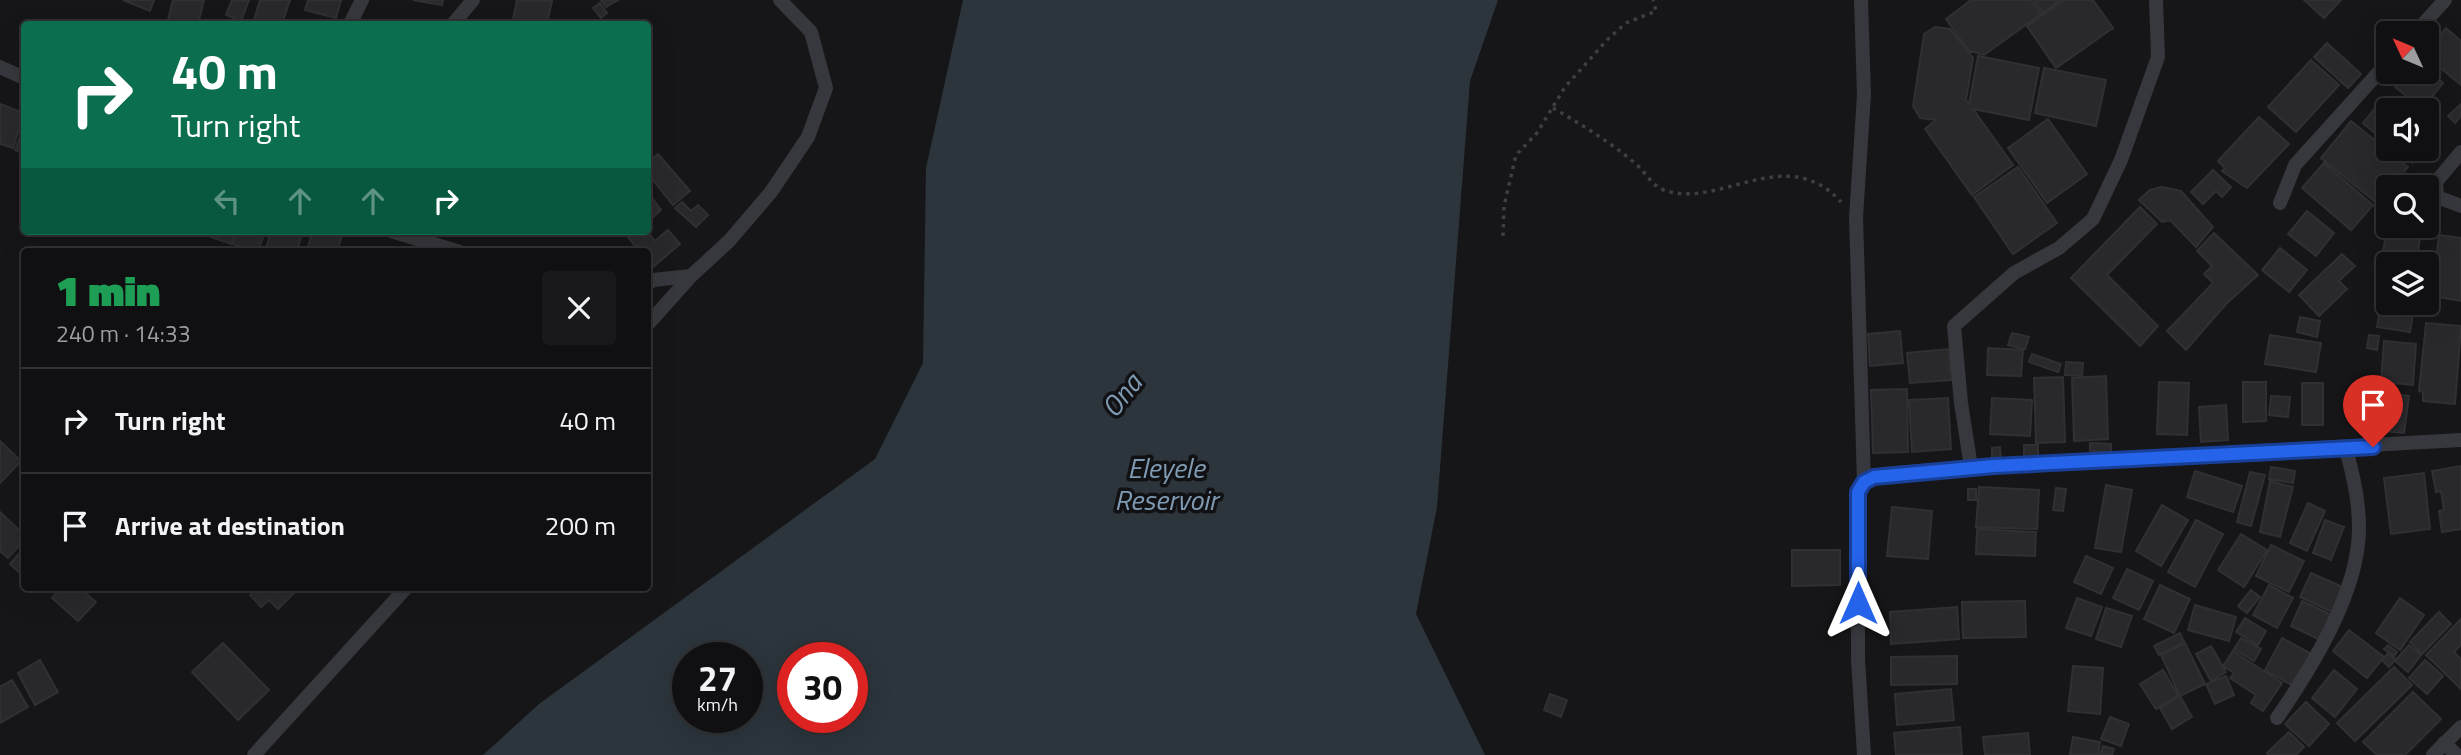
<!DOCTYPE html>
<html lang="en">
<head>
<meta charset="utf-8">
<style>
  :root { --surface:#101012; --page:#19191b; --text:#f1f3f6; --muted:#9c9d9f; --line:#303032 }
  body { margin:0; font-family:"Titillium Web",sans-serif; background:var(--page); color:var(--text); height:100vh; display:flex; flex-direction:column; font-size:26px; white-space:nowrap }
  * { box-sizing:border-box; margin:0 }
  p { font-size:23px; color:var(--muted) }
  .icon { flex:none; width:38px; height:38px; fill:none; stroke:currentColor; stroke-width:2; stroke-linecap:round; stroke-linejoin:round }
  .map { position:relative; flex:1; overflow:hidden }
  .panel { position:absolute; left:21px; top:248px; width:630px; height:343px; display:flex; flex-direction:column; background:var(--surface); border-radius:7px; box-shadow:0 7px 28px #0002,0 0 0 2px var(--line) }
  .panel>* { flex:none }
  .guide { position:absolute; left:21px; top:21px; width:630px; height:214px; border-radius:7px; box-shadow:0 7px 28px #0002,0 0 0 2px var(--line); background:#0b6e4f; color:#fff; overflow:hidden }
  .needle { width:46px; rotate:314deg }
  .buttons { position:absolute; left:2376px; top:21px; display:grid; gap:14px }
  .buttons a { display:grid; place-items:center; width:63px; height:63px; border-radius:7px; background:var(--surface); box-shadow:0 7px 28px #0002,0 0 0 2px var(--line); font-size:35px }
  .speed { position:absolute; left:672px; top:642px; display:flex; gap:14px; font-size:35px; font-weight:700; text-align:center }
  .speed>* { display:grid; place-content:center; width:91px; height:91px; border-radius:50%; background:var(--surface); box-shadow:0 7px 28px #0002,0 0 0 2px var(--line); line-height:1 }
  .speed small { font-size:18px; font-weight:400 }
  .speed .limit { border:10px solid #d22; background:#fff; color:#111 }
  .pin { position:absolute; display:grid; place-items:center; width:60px; height:60px; color:#fff; margin:-72px -30px; border-radius:50% 50% 50% 0; rotate:-45deg; box-shadow:0 0 7px #0007 }
  .pin .icon { rotate:45deg }
  .me { position:absolute; width:77px; margin:-38px; rotate:0deg; stroke-linejoin:round; filter:drop-shadow(0 0 5px #0008) }
  .turn { display:flex; align-items:center; gap:24px; height:147px; padding:0 35px; font-size:32px }
  .turn .icon { width:91px; height:91px; stroke-width:2.5 }
  .turn b { display:block; font-size:49px; line-height:60px }
  .lanes { display:flex; align-items:center; height:66px; padding:0 35px; background:#0003; justify-content:center; gap:35px; direction:ltr }
  .lanes .off { opacity:.35 }
  .round { display:grid; place-items:center; flex:none; width:74px; height:74px; border-radius:7px; background:var(--page) }
  .headline { display:flex; align-items:center; justify-content:space-between; height:119px; padding:0 35px }
  h1 { font-size:42px; font-weight:800; line-height:52px; color:#1e9e55 }
  ul { padding:0; list-style:none }
  li { display:flex; align-items:center; gap:21px; height:105px; padding:0 35px; border-top:2px solid var(--line) }
  li div { flex:1 }
  li b { display:block; font-size:26px }
  li em { font-style:normal }
  .map>svg:first-child { display:block }
</style>
</head>
<body>
<div class="map">
<svg width="2461" height="755" viewBox="0 0 2461 755">
  <rect width="100%" height="100%" fill="#161618"/>
  <!-- water -->
  <path fill="#2c353c" fill-rule="evenodd" d="M963,0h535l-28,81 -33,426 -21,107 69,141h-1002l56,-51 336,-245 48,-96 3,-195zM747,658v60h-59v-60zM852,658v60h-59v-60z"/>
  <!-- building -->
  <path fill="#29292c" stroke="#303034" stroke-width="2" d="M123,0h31l-4,11z
    M173,0h31l-6,24h-31z
    M232,0h17l-8,21 -15,-6z
    M260,0h30l-8,24h-24l1,-3 -5,-1z
    M308,0h33l-5,18 -31,-8z
    M413,0h30l-1,5z
    M517,0l35,1 -5,23h-35z
    M601,0h17l-12,7z
    M1971,0h60l10,14 -57,41 -15,-4 -23,-32z
    M2034,0h26l-17,13z
    M2064,0h29l20,28 -57,40 -29,-42z
    M2304,0h37l-17,18z
    M600,3l7,10 -6,5 -8,-10z
    M1935,27l15,2 23,29 -7,42 3,4 9,-48 61,12 -10,52 -56,-11 40,56 -41,30 -47,-66 11,-9 -16,-2 -7,-12 11,-72z
    M2446,28l15,13v44l-34,-28v-6z
    M2327,43l34,31 -13,14 -34,-31z
    M2311,60l28,25 -43,47 -28,-25z
    M2044,68l62,12 -10,46 -61,-13z
    M2427,69l16,14 -21,26 -27,-22 13,-15z
    M2384,97l16,13h-11v35l-26,-22z
    M0,104l24,9 -11,35 -13,-4z
    M2461,104v12l-6,7 -7,-7z
    M2259,117l30,27 -42,44 -25,-17 3,-3 -7,-7z
    M2048,119l39,55 -40,29 -39,-55z
    M2351,121l57,46 -30,37 -57,-46z
    M24,126v28l-9,-4z
    M2427,132l7,5 -7,9z
    M2395,149h30l-13,14z
    M658,154l32,37 -17,14 -25,-31v-12z
    M2324,163l49,42 -22,25 -49,-42z
    M2018,167l39,56 -44,31 -39,-57z
    M2213,170l18,17 -9,10 -6,-6 -13,13 -12,-12z
    M2161,187l20,4 32,36 -17,20 -26,-27 -8,2 -23,-22 11,-10z
    M648,193l13,17 -13,12z
    M682,202l9,9 7,-6 10,10 -12,12 -21,-19z
    M2140,207l17,17 -50,51 51,51 -18,20 -69,-68z
    M2307,211l27,22 -18,23 -28,-22z
    M2395,226h27l-5,32 -5,-1 -1,7h2h-24v26l-11,-1 8,-57 8,1z
    M668,230l12,14 -27,23 -5,-6v-9h-8l-17,-21h24l8,10z
    M203,231h32l-4,13 -29,-10z
    M238,231h27l-7,21 -25,-8z
    M271,231l31,2 -5,19h-32z
    M313,231l29,5 -5,16h-31z
    M2214,233l44,42 -32,29 -40,46 -19,-19 46,-48 -9,-9 8,-8 -15,-15z
    M2439,235l22,3v63l-29,-5z
    M2280,248l27,22 -18,22 -27,-22z
    M2342,254l13,12 -16,15 8,8 -28,27 -20,-21z
    M2381,303l33,5 -4,24 -33,-5z
    M2300,317l20,4 -3,16 -20,-5z
    M2426,323l35,3 -6,78 -32,-3v-9l-4,-1z
    M1900,331l3,32 -33,3 -2,-32z
    M2012,333l17,4 -4,12 -17,-4z
    M2270,335l51,8 -5,29 -51,-8z
    M2369,335l10,1 -2,14 -10,-2z
    M2384,341l32,3 -3,41 -32,-3z
    M1988,348l35,2 -2,26 -34,-1z
    M1949,349l2,31 -41,3 -3,-30z
    M2032,354l29,10 -3,8 -29,-10z
    M2066,362l17,1 -1,13 -17,-1z
    M2106,376l2,63 -34,2 -2,-63z
    M2063,377l2,65 -29,1 -2,-65z
    M2159,382l30,1 -2,52 -30,-1z
    M2243,382h23v39l-23,1z
    M2302,383h21v42h-21z
    M1907,389l1,63 -35,1 -2,-63z
    M2373,393l36,3 -5,37 -32,-3z
    M2271,396l19,1 -2,20 -19,-2z
    M1948,398l3,51 -39,3 -3,-52z
    M1992,398l40,2 -2,36 -40,-2z
    M2226,405l2,35 -27,2 -2,-35z
    M0,441l21,20 -21,22z
    M2090,443l21,1v8l-21,-1z
    M2024,445h14v15h-14z
    M2000,447l1,14h-9v-13z
    M2461,466v63l-19,3 -3,-21 5,-1 -3,-19 -5,1 -4,-21z
    M2271,467l24,4 -2,12 -24,-4z
    M2195,471l47,15 -9,26 -46,-15z
    M2250,472l15,3 -14,51 -14,-4z
    M2424,473l6,56 -39,5 -7,-56z
    M2270,481l23,6 -13,50 -20,-5z
    M2106,485l26,5 -11,62 -26,-4z
    M1979,487l60,3 -2,39 -61,-2z
    M2056,488l10,1 -3,22 -10,-1z
    M1968,489h8v11h-8z
    M2308,503l17,8 -18,40 -17,-8z
    M2162,505l26,15 -27,46 -25,-15z
    M1892,507l40,4 -4,48 -41,-3z
    M0,512l24,23v5l-16,18 -8,-7z
    M2196,520l27,14 -28,53 -27,-15z
    M2325,520l19,7 -13,33 -18,-7z
    M1977,529l59,3 -1,24 -59,-2z
    M2241,534l26,16 -23,37 -26,-17z
    M2271,545l33,16 -15,31 -33,-16z
    M24,548v29l-14,-13z
    M1792,550h48v35l-48,1z
    M2086,556l27,12 -12,26 -27,-12z
    M2127,569l26,12 -14,29 -26,-12z
    M2311,573l34,15 -11,25 -34,-16z
    M2160,585l30,14 -16,34 -30,-14z
    M2269,585l24,13 -16,30 -24,-13z
    M61,588h19l16,14 -18,19 -26,-23z
    M257,588h40l1,1 -20,20 -9,-9 -8,7 -11,-12z
    M2251,590l9,7 -13,16 -9,-7z
    M2077,598l25,9 -11,29 -25,-8z
    M2400,598l24,17 -24,35 -24,-17z
    M2025,601l1,36 -63,1 -1,-36z
    M2302,601l30,14 -12,25 -29,-14z
    M2195,605l41,12 -7,24 -41,-11z
    M1957,607l2,32 -68,5 -1,-32z
    M2106,608l26,8 -11,31 -25,-8z
    M2439,612l12,12 -29,30 -12,-12z
    M2245,618l21,13 -8,14 -22,-13z
    M2461,619v26l-7,7 7,7v30l-35,-34z
    M2349,630l35,27 -17,21 -34,-27z
    M2180,633l4,9 -25,13 -5,-9z
    M2241,638l20,11 -7,12 -20,-12z
    M2282,638l31,17 -18,32 -30,-17z
    M223,643l46,47 -31,30 -46,-48z
    M2185,643l20,41 -25,12 -19,-41z
    M2388,645l9,7 -3,4 -10,-7z
    M2409,645l12,10 -13,17 -13,-11z
    M2211,646l15,26 -15,9 -15,-27z
    M2233,651l49,32 -19,28 -12,-8 5,-8 -26,-17 4,-5 -11,-7z
    M2388,653l8,6 -7,8 -7,-7z
    M1957,656v28l-66,1v-28z
    M40,660l18,32 -23,13 -17,-32z
    M2425,660l18,16 -16,18 -18,-16z
    M2073,666l30,2 -3,46 -32,-3z
    M2394,667l18,18 -57,56 -18,-18z
    M2163,670l15,25 -22,14 -16,-25z
    M2334,670l23,19 -22,28 -23,-19z
    M2226,676l8,19 -19,9 -9,-20z
    M12,680l16,27 -28,16v-36z
    M1951,689l3,31 -57,5 -2,-31z
    M2413,692l28,27 -36,36h-28l-14,-13z
    M1550,694l17,6 -6,17 -17,-7z
    M2180,696l12,21 -20,12 -12,-21z
    M2306,702l23,22 -20,22 -24,-22z
    M2110,717l19,7 -8,22 -20,-7z
    M1960,727l2,28h-66l-2,-22z
    M2289,732l15,15 -8,8h-27l-2,-2z
    M2028,733l2,22h-45l-2,-18z
    M2073,737l27,5 -2,13h-28z
    M2103,746l11,3 -2,6h-12z"/>
  <g fill="none" stroke-linecap="round" stroke-linejoin="round">
    <!-- path -->
    <path stroke="#3d3f44" stroke-width="3.5" stroke-dasharray="3.5 5" stroke-linecap="butt" d="M1553,108c29,17 59,35 84,57 10,9 14,20 27,25 56,20 122,-49 177,12
      M1503,236l1,-30 12,-51 21,-22 28,-46 43,-48 18,-16 30,-12 -3,-11"/>
    <!-- street -->
    <path stroke="#37383d" stroke-width="14" d="M1861,0l3,95 -8,122 8,265 -6,10v167l6,96
      M350,24l12,-24
      M453,24l20,-24
      M2415,33l30,-33
      M0,67l24,11
      M2461,152l-25,30 1,15 24,9
      M2280,203l15,-38 94,-104
      M391,231l69,21
      M648,284l5,-4 38,-4
      M648,324l43,-48 38,-35 42,-49 37,-55 18,-49 -15,-56 -31,-32
      M1971,467l-10,-64 -7,-77 60,-53 45,-25 34,-29 28,-59 37,-103 -2,-57
      M1864,482l19,-8 88,-7 490,-27
      M2277,718c35,-51 82,-126 82,-190 0,-28 -6,-53 -13,-79
      M2444,743l13,12
      M254,755l152,-167
      M2433,755l28,-28"/>
  </g>
  <g fill="none" stroke-linecap="round" stroke-linejoin="round">
    <defs>
      <path id="route" d="M1858,603v-111l6,-10 10,-5 120,-11 379,-19"/>
    </defs>
    <!-- route casing -->
    <use href="#route" stroke="#184099" stroke-width="18"/>
    <!-- route -->
    <use href="#route" stroke="#2563eb" stroke-width="12"/>
  </g>
  <g text-anchor="middle" dominant-baseline="central" stroke-width="7" stroke-linejoin="round" paint-order="stroke">
    <!-- water labels -->
    <g font-size="28" font-style="italic" fill="#7f9bb3" stroke="#111113">
      <text transform="translate(1121 395) rotate(-52)">Ona</text>
      <text x="1166" y="467">Eleyele<tspan x="1166" dy="32">Reservoir</tspan></text>
    </g>
  </g>
</svg>
<div class="buttons">
<a><svg class="needle" viewBox="-14 -14 28 28"><path d="M0-13l5 13h-10z" fill="#e53935"/><path d="M0 13l5-13h-10z" fill="#9c9d9f"/></svg></a>
<a><svg class="icon" aria-label="sound" viewBox="0 0 24 24"><path d="M4 9h4l5-4v14l-5-4H4zM17 9q2 3 0 6"/></svg></a>
<a><svg class="icon" aria-label="search" viewBox="0 0 24 24"><circle cx="10" cy="10" r="6"/><path d="M15 15l6 6"/></svg></a>
<a><svg class="icon" aria-label="layers" viewBox="0 0 24 24"><path d="M12 4l9 5-9 5-9-5zM3 14l9 5 9-5"/></svg></a>
</div>
<div class="speed"><div>27<small>km/h</small></div><div class="limit">30</div></div>
<div class="pin" style="left:2373px;top:447px;background:#d93025"><svg class="icon" aria-label="arrive" viewBox="0 0 24 24"><path d="M6 21V4h12l-3 4 3 4H6"/></svg></div>
<svg class="me" style="left:1858px;top:603px" viewBox="-20 -20 40 40"><path d="M0-17L14 15 0 8-14 15z" fill="#2563eb" stroke="#fff" stroke-width="4"/></svg>
<div class="guide">
<div class="turn"><svg class="icon" aria-label="right" viewBox="0 0 24 24"><path d="M7 20v-9h11M14 6l5 5-5 5"/></svg><div><b>40 m</b>Turn right</div></div>
<div class="lanes"><svg class="icon off" aria-label="left" viewBox="0 0 24 24"><path d="M17 20v-9H6M10 6l-5 5 5 5"/></svg><svg class="icon off" aria-label="ahead" viewBox="0 0 24 24"><path d="M12 20V5M6 11l6-6 6 6"/></svg><svg class="icon off" aria-label="ahead" viewBox="0 0 24 24"><path d="M12 20V5M6 11l6-6 6 6"/></svg><svg class="icon" aria-label="right" viewBox="0 0 24 24"><path d="M7 20v-9h11M14 6l5 5-5 5"/></svg></div>
</div>
<section class="panel">
<div class="headline"><div><h1>1 min</h1><p>240 m · 14:33</p></div><a class="round"><svg class="icon" aria-label="close" viewBox="0 0 24 24"><path d="M6 6l12 12M18 6L6 18"/></svg></a></div>
<ul>
<li><svg class="icon" aria-label="right" viewBox="0 0 24 24"><path d="M7 20v-9h11M14 6l5 5-5 5"/></svg><div><b>Turn right</b></div><em>40 m</em></li>
<li><svg class="icon" aria-label="arrive" viewBox="0 0 24 24"><path d="M6 21V4h12l-3 4 3 4H6"/></svg><div><b>Arrive at destination</b></div><em>200 m</em></li>
</ul>
</section>
</div>
</body>
</html>
